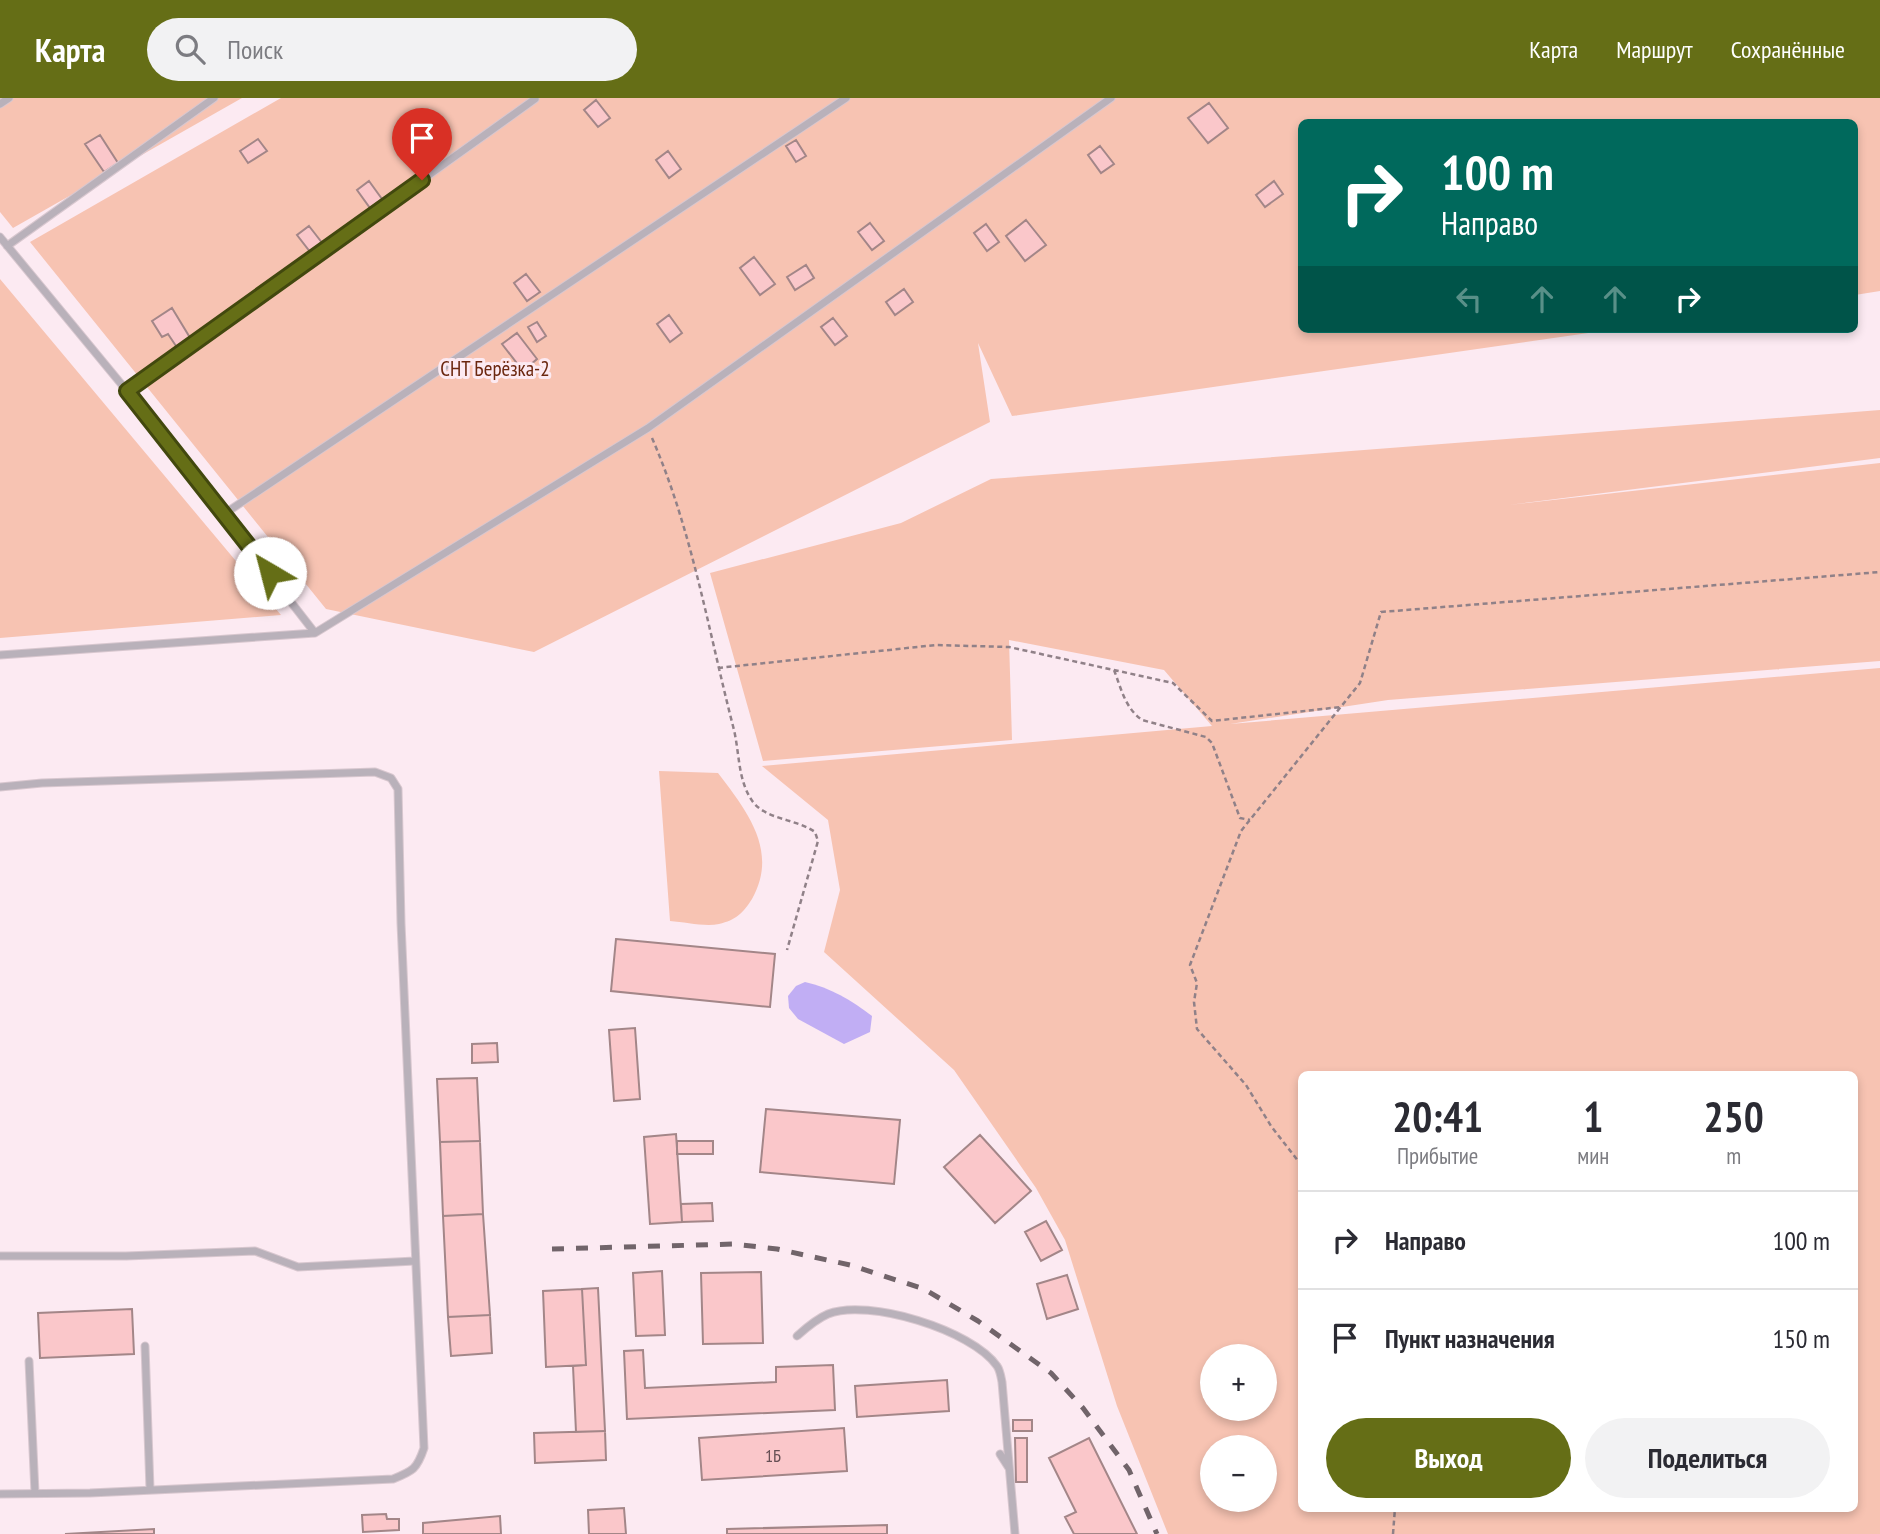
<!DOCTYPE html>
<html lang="ru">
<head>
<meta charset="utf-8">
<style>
  :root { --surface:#fff; --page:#f2f2f3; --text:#2b2b33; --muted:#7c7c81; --line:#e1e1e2; --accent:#656e16 }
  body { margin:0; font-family:"PT Sans Narrow",sans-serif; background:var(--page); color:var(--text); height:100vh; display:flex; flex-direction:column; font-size:26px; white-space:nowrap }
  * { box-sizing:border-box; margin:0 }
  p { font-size:23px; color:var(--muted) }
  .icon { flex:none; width:38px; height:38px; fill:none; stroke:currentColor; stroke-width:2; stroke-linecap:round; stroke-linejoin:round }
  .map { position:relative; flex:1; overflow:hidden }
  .details { position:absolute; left:1298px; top:973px; width:560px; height:441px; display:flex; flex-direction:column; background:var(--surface); border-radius:10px; box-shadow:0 4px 10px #0003 }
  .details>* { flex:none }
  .top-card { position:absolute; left:1298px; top:21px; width:560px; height:214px; border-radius:10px; box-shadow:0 4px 10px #0003; background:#00695c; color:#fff; overflow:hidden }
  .controls { position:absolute; left:1200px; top:1246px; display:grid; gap:14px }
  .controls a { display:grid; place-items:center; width:77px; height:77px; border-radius:50%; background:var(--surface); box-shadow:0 4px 10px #0003; font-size:35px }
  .pin { position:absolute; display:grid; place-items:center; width:60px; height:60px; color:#fff; margin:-72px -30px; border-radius:50% 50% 50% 0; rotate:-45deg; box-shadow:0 0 7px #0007 }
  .pin .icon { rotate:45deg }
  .me { position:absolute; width:77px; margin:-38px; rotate:323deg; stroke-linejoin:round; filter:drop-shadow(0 0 5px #0008) }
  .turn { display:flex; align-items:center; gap:24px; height:147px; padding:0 28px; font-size:32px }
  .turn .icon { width:91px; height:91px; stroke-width:2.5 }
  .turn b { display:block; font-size:49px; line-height:60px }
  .lanes { display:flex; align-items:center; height:66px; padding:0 28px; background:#0003; justify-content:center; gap:35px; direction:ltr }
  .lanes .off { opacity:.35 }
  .eta { display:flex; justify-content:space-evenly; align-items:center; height:119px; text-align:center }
  .eta b { font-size:42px; font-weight:800; line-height:49px }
  .button { display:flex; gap:14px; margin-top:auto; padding:14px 28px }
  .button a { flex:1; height:80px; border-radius:42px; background:var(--accent); color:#fff; font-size:28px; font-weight:800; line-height:80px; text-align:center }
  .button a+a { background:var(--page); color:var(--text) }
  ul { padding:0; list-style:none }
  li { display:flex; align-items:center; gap:21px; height:98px; padding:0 28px; border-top:2px solid var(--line) }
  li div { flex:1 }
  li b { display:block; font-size:26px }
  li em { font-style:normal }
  header { display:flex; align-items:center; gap:42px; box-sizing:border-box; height:98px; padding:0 35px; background:var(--accent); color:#fff }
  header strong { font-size:33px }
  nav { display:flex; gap:38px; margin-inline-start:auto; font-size:24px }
  .search { width:490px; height:63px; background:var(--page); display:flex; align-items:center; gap:18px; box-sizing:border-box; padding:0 24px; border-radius:38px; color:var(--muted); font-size:26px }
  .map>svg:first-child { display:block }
</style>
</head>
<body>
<header>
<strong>Карта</strong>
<div class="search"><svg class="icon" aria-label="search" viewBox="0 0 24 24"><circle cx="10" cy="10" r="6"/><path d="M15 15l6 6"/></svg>Поиск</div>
<nav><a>Карта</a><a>Маршрут</a><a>Сохранённые</a></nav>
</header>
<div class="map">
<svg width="1880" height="1436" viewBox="0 0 1880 1436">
  <rect width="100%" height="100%" fill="#fceaf2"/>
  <!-- green -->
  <path fill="#f7c3b2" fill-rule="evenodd" d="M0,0h242l-229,130 -13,-16z
    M281,0h1599v193l-25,4v-173h-553v207h314l-604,87 -34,-73 12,79 -456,230 -208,-43 -296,-367z
    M0,181l281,336 -281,23z
    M1880,312v48l-371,47 371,-42v198l-492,39 -158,24 650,-56v866h-712l-51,-128 -52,-166 -29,-52 -82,-118 -130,-118 16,-62 -12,-70 -66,-54 450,-40 -48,-56 -155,-30 3,100 -249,21 -53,-188 191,-50 90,-44zM1302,976h553v434h-553zM1213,1258h52v53h-52zM1213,1349h52v53h-52z
    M659,673l59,2c29,38 61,78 34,126 -9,14 -16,21 -33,25 -14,3 -34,-2 -49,-3z"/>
  <!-- water -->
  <path fill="#c1aef4" d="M805,884c26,6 46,18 67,34l-2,16 -26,12 -46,-25 -9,-11 -1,-12 8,-10z"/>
  <!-- building -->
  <path fill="#fac7ca" stroke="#a38688" stroke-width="2" d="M596,2l14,18 -12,9 -14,-17z
    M1209,5l19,25 -20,15 -20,-25z
    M100,37l18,28 -14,9 -19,-28z
    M258,41l9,12 -19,12 -8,-12z
    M796,42l10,16 -10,6 -10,-16z
    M1100,48l14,18 -13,9 -13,-18z
    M668,53l13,18 -12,9 -13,-18z
    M369,83l13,18 -12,9 -13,-18z
    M1274,83l9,13 -18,13 -9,-12z
    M1026,122l20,25 -21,16 -19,-25z
    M870,125l14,18 -12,9 -14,-18z
    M986,126l13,18 -12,9 -13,-18z
    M309,128l14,18 -12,9 -14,-18z
    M754,159l21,27 -15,11 -20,-27z
    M806,167l8,13 -19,12 -8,-13z
    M526,176l14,18 -13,9 -13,-18z
    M904,191l9,13 -18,13 -9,-13z
    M172,210l20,33 -14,8 -10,-15 -6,3 -10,-16z
    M669,217l13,18 -12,9 -13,-18z
    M833,220l14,18 -12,9 -14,-18z
    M537,224l9,14 -9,6 -9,-15z
    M517,235l20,26 -14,12 -21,-27z
    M616,841l159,15 -5,53 -159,-16z
    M635,930l5,71 -26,2 -5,-71z
    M497,945l1,19 -26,1v-19z
    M477,980l3,63 -40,1 -3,-63z
    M766,1011l134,11 -6,64 -134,-12z
    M676,1036l6,88 -32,2 -6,-87z
    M980,1037l51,56 -36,32 -51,-56z
    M480,1043l3,73 -40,2 -3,-74z
    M677,1043h36v13h-36z
    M712,1105l1,18 -31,1 -1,-18z
    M483,1116l7,101 -42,2 -5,-101z
    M1046,1123l16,29 -21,11 -16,-29z
    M662,1173l3,64 -29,1 -3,-63z
    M761,1174l2,71 -60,1 -2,-71z
    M1067,1177l11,34 -31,10 -10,-35z
    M598,1190l7,143 -29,1 -3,-66 13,-1 -4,-76z
    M582,1191l4,76 -40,2 -3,-76z
    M132,1211l2,45 -94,4 -2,-45z
    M490,1217l2,38 -41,3 -3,-39z
    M643,1252l2,38 131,-6v-15l57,-2 2,45 -208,9 -3,-68z
    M947,1282l2,31 -92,6 -2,-31z
    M1013,1322h19v11h-19z
    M844,1330l3,43 -145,9 -3,-42z
    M605,1333l1,29 -71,3 -1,-30z
    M1015,1340h12v44h-11z
    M1089,1340l48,96h-63l-9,-17 11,-5 -27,-54z
    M624,1410l2,26h-37l-1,-24z
    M386,1416l1,5h12v11l-36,2 -1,-17z
    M500,1418l1,18h-78v-11z
    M887,1427v9h-160v-5z
    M154,1431v5h-89z"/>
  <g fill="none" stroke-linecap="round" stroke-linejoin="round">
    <defs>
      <path id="service" d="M0,6l9,-6
        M0,139l127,154 188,242
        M7,148l207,-148
        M127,293l408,-292
        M224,416l622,-416
        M0,557l315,-22 333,-205 463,-330
        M0,689l42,-4 333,-11 16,6 7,11 3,134 23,525c-7,21 -11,23 -31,31l-303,14 -90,1
        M0,1158h126l129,-5 43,16 117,-6
        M797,1238c9,-8 19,-17 31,-22 40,-16 144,16 169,52 3,4 4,11 5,16l13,152
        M145,1248l5,143
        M29,1263l6,132
        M1000,1356l9,14"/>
    </defs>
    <!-- service casing -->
    <use href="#service" stroke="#d8c7cf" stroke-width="9"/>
    <!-- path -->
    <path stroke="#908188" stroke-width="2.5" stroke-dasharray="5 3.5" stroke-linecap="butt" d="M652,340c40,92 56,191 81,288 7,26 4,54 20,76 14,18 44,17 62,30l3,9 -31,109
      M718,570l218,-23 73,2 164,36 39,38 129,-14
      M1114,572c7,18 11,38 28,50l64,17 6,6 28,75 10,2
      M1302,1068l-31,-40 -25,-41 -49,-56 -3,-27 3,-19 -7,-18 51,-134 119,-148 21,-71 499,-40
      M1393,1436l2,-26"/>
    <!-- service -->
    <use href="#service" stroke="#b9b1ba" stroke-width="7"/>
    <!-- rail -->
    <path stroke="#71646a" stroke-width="5" stroke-dasharray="12 12" stroke-linecap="butt" d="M552,1151l182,-5 43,5 73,16 74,24 54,32 73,52 32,35 46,62 28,64"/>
  </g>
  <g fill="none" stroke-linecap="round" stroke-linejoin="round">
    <defs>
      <path id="route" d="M270,475l-143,-182 295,-211"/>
    </defs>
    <!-- route casing -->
    <use href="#route" stroke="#42480e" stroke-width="18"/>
    <!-- route -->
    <use href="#route" stroke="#656e16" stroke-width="12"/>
  </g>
  <g text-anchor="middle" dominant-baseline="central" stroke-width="6" stroke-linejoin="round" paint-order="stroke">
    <!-- number labels -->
    <g font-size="18" fill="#665055">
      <text x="773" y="1357">1Б</text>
    </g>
    <!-- park labels -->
    <g font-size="21" fill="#6b270f" stroke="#fceaf2">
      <text x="495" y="270">СНТ Берёзка-2</text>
    </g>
  </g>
</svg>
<div class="controls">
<a>+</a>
<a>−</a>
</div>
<div class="pin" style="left:422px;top:82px;background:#d93025"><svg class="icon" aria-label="arrive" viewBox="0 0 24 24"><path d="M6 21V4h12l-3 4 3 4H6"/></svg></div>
<svg class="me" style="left:270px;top:475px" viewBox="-20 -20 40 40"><circle r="19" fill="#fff"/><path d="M0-13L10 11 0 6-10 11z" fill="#656e16"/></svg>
<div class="top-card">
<div class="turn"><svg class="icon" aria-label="right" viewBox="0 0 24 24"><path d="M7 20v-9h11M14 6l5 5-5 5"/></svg><div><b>100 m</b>Направо</div></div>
<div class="lanes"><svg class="icon off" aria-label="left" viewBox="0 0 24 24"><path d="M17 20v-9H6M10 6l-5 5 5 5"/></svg><svg class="icon off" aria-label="ahead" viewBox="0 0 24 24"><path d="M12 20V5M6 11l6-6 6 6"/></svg><svg class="icon off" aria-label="ahead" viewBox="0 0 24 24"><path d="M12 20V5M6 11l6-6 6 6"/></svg><svg class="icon" aria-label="right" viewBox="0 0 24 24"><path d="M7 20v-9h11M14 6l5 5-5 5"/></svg></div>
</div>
<section class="details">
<div class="eta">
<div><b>20:41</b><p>Прибытие</p></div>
<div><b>1</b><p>мин</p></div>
<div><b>250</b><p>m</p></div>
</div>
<ul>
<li><svg class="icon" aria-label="right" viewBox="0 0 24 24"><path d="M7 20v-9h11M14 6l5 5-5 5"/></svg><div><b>Направо</b></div><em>100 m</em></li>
<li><svg class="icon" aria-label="arrive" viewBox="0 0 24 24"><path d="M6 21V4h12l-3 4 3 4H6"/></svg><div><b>Пункт назначения</b></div><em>150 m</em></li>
</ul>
<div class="button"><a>Выход</a><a>Поделиться</a></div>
</section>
</div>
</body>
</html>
